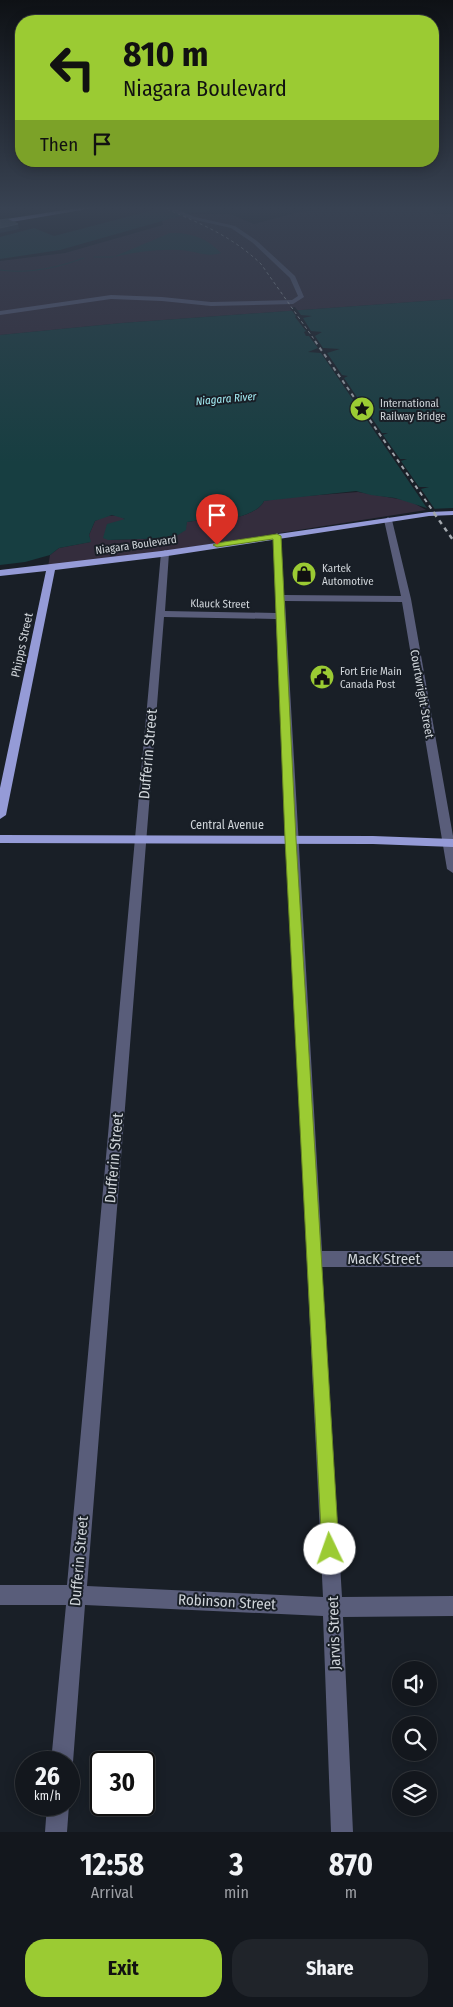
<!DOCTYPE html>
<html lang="en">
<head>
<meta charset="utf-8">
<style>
  :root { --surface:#13171d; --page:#20242a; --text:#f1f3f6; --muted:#9d9fa4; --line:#32363b; --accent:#9bcb33 }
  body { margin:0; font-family:"Fira Sans Condensed",sans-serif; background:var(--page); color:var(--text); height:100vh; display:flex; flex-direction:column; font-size:19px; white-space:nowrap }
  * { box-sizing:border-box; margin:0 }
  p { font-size:16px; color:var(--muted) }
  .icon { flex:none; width:28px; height:28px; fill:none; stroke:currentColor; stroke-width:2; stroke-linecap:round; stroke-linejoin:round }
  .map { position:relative; height:1832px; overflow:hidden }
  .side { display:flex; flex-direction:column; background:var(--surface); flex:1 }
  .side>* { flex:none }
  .guide { position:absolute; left:15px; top:15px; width:424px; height:152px; border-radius:20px; box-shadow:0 2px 12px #0003,0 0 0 1px var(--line); background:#9bcb33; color:#111; overflow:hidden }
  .controls { position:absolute; left:392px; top:1661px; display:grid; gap:10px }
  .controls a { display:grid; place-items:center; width:45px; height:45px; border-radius:50%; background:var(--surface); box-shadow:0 2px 12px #0003,0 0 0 1px var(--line); font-size:25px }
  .speed { position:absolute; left:15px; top:1751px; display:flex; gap:10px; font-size:25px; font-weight:700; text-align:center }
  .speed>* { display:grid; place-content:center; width:65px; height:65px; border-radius:50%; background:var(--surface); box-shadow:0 2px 12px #0003,0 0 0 1px var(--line); line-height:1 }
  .speed small { font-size:12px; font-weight:400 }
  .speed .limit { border:2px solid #111; border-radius:8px; background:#fff; color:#111 }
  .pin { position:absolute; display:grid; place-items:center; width:42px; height:42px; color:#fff; margin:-51px -21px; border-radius:50% 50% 50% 0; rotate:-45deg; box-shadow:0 0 5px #0007 }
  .pin .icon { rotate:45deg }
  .me { position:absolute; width:55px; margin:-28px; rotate:357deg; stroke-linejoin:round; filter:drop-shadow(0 0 4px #0008) }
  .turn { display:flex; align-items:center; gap:18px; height:105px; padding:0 25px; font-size:22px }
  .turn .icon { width:65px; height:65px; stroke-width:2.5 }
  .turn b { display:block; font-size:35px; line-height:42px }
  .then { display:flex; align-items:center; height:48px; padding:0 25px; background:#0003; gap:10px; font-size:19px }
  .eta { display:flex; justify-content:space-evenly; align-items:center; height:85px; text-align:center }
  .eta b { font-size:30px; font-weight:700; line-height:35px }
  .button { display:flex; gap:10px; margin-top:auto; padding:10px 25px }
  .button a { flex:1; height:58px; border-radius:20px; background:var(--accent); color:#111; font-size:20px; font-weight:700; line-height:58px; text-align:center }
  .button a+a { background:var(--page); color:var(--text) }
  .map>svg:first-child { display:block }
</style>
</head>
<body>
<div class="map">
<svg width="453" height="1832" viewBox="0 0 453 1832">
  <rect width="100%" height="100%" fill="#191f27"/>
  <!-- green -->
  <path fill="#342d3d" d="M341,207h89l4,7h19v85l-331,24 -122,12v-74l65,-8 98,-28 -1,-5 25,-6h43l24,10 41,-11z
    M358,492l52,9 16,9 -311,49 -67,8 2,-12 9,-7 31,-6 -1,-7 6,-14c10,-6 20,-8 30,-2l-17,21 64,-2 11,-7 4,-9 33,-5 1,3c13,-1 38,-7 43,-19l16,-3z"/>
  <!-- water -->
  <path fill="#173e41" d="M165,207h70l-48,7 -127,36 -60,9v-22l34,-9 20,8z
    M170,233c20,-1 37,5 51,20 -14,5 -28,-3 -42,-3 -23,-1 -44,2 -66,7z
    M453,299v209l-23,1 -35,-11 -24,-3 -15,-4 -92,10c-5,12 -30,18 -43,20l-1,-4 -33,5 -1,8 -13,8 -65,2 -5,-2 4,-14 18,-5 -13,-4 -17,6 -6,14 2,7 -32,6 -9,7 -25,7 -25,3v-230l122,-12z"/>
  <!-- pier -->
  <path fill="#191f27" d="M295,307l6,8 11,1 -9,2 8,13 11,1 -7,4 8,12 17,1 -13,4 15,22 6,1 -4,2 17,25h7l-5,2 19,28h6l-5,2 17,24h7l-6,2 18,26h10l-8,2 15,22h-7l-108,-158 -13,-1 10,-4 -9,-12h-3l-2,-4 2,-1 -11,-14 1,-1 -6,-8z"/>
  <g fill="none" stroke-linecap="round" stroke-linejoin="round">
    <!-- stream -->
    <path stroke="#173e41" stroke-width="1" d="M94,257h19
      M0,270c29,4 56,-2 84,-12"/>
    <!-- minor -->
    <path fill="#595d7a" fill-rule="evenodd" d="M163,207h7l25,10 40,9 22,15 38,35 9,21 -11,7 -82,2 -49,-5 -51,-2 -111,16v-4l111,-16 51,2 49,5 81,-2 6,-4 -8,-18 -37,-35 -22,-15 -40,-9z
      M388,517l4,3 19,79 42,237v37l-6,-4 -45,-267 -117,-1 37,650h131v16h-131l20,330 111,-1v20l-110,1 10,215h-22l-8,-216 -238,-11 -12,157 -4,8v-8h-18l15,-157h-66v-20h67l94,-1032 4,-3 4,3 -4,58 111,2 -3,-77 4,-3 4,3 3,59 117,1 -17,-76zM164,617l112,2 47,978 -236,-11z
      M47,1805h22l-2,27h-22z"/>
    <!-- major -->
    <path fill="#959bd7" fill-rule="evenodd" d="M453,511v4l-24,1 -268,41 -106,13 -49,245 -6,4v-31l46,-217 -46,5v-6l161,-19 268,-39z
      M0,835l373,1 80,3v8l-80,-3 -373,-1z"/>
    <!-- highway -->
    <path fill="#acb4fc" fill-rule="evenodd" d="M84,207h15l-99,17v-4z"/>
    <!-- rail-far2 -->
    <path stroke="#a3a8ae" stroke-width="1" stroke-dasharray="3 3" stroke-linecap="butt" d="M161,207c37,15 71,29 100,57l55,78"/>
    <!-- rail-far1 -->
    <path stroke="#a3a8ae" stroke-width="2" stroke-dasharray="4 4" stroke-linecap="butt" d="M315,341l120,173"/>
    <!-- rail -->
    <path stroke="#a3a8ae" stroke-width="2.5" stroke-dasharray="4.5 4.5" stroke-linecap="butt" d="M434,513l19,27"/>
  </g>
  <!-- shaded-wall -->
  <path fill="#233844" d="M18,224l1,5 -19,4v-5z"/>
  <!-- building -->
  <path fill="#46616d" stroke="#5c737e" d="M7,219l11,5 -18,4v-8z"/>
  <!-- sky -->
  <linearGradient id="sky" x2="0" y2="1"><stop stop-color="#0e1115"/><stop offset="0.45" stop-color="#384252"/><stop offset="1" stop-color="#384252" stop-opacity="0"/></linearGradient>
  <rect width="453" height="463" fill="url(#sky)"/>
  <!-- route -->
  <path fill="#9bcb33" stroke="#658421" d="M277,534l4,2 15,303 43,710 -3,6 -6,3 -6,-3 -2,-6 -37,-710 -12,-300 -56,8 -4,-2 4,-2z"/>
  <!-- icons -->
  <defs>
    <symbol id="sight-disc" viewBox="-11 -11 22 22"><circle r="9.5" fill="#9bcb33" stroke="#191f27"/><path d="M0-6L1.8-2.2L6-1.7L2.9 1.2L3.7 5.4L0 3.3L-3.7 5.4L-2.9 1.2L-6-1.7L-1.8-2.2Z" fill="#111"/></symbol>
    <symbol id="shop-disc" viewBox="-11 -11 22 22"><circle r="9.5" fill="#9bcb33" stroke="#191f27"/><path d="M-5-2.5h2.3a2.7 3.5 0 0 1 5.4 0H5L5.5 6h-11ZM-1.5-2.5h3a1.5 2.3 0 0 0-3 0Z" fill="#111"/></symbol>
    <symbol id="civic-disc" viewBox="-11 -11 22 22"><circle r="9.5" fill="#9bcb33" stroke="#191f27"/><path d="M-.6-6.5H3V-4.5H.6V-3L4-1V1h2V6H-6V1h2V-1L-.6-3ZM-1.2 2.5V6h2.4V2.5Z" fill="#111"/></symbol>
  </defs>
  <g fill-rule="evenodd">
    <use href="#sight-disc" x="348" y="395" width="28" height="28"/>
    <use href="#shop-disc" x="290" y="560" width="28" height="28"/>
    <use href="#civic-disc" x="308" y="663" width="28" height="28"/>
  </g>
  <g text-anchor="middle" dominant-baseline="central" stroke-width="4" stroke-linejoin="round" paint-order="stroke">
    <!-- far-water labels -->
    <g font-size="11" font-style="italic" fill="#a6f0f7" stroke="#191f27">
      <text transform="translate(226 399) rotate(-5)">Niagara River</text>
    </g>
    <!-- far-poi labels -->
    <g font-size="11" fill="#d0d5da" stroke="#191f27" text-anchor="start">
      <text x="380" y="403">International<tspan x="380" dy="13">Railway Bridge</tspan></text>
      <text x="322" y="568">Kartek<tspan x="322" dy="13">Automotive</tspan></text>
      <text x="340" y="671">Fort Erie Main<tspan x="340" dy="13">Canada Post</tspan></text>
    </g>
    <!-- far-street labels -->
    <g font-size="11" fill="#d0d5da" stroke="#191f27">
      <text transform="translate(136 545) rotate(-8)">Niagara Boulevard</text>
      <text transform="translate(220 604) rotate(1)">Klauck Street</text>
    </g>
    <!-- street labels -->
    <g font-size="12" fill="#d0d5da" stroke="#191f27">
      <text transform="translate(22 645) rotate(-78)">Phipps Street</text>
      <text transform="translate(422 694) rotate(80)">Courtwright Street</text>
      <text x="227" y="825">Central Avenue</text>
    </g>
    <!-- near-street labels -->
    <g font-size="15" fill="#d0d5da" stroke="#191f27">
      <text transform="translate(148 754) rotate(-85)">Dufferin Street</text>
      <text transform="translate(114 1158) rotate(-85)">Dufferin Street</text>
      <text x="384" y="1259">MacK Street</text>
      <text transform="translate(79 1561) rotate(-85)">Dufferin Street</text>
      <text transform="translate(227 1602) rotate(3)">Robinson Street</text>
      <text transform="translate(334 1633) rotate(-92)">Jarvis Street</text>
    </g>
  </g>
</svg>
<div class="controls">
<a><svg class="icon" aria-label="sound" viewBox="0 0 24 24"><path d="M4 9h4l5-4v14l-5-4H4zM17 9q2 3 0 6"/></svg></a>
<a><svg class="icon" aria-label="search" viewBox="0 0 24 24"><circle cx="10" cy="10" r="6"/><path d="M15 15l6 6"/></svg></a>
<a><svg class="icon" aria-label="layers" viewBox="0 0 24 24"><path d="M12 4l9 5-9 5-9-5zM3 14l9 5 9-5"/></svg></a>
</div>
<div class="speed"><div>26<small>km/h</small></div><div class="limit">30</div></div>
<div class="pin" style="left:217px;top:545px;background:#d93025"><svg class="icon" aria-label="arrive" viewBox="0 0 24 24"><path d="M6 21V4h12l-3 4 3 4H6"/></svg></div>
<svg class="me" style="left:330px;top:1549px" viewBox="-20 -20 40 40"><circle r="19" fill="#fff"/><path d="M0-13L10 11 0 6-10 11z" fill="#9bcb33"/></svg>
<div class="guide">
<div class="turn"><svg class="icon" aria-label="left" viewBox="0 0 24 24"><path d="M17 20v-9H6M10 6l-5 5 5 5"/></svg><div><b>810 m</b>Niagara Boulevard</div></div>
<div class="then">Then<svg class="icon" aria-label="arrive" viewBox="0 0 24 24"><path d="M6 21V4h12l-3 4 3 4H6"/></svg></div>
</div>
</div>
<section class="side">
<div class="eta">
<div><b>12:58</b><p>Arrival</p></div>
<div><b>3</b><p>min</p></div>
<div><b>870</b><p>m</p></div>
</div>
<div class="button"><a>Exit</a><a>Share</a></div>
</section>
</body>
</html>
